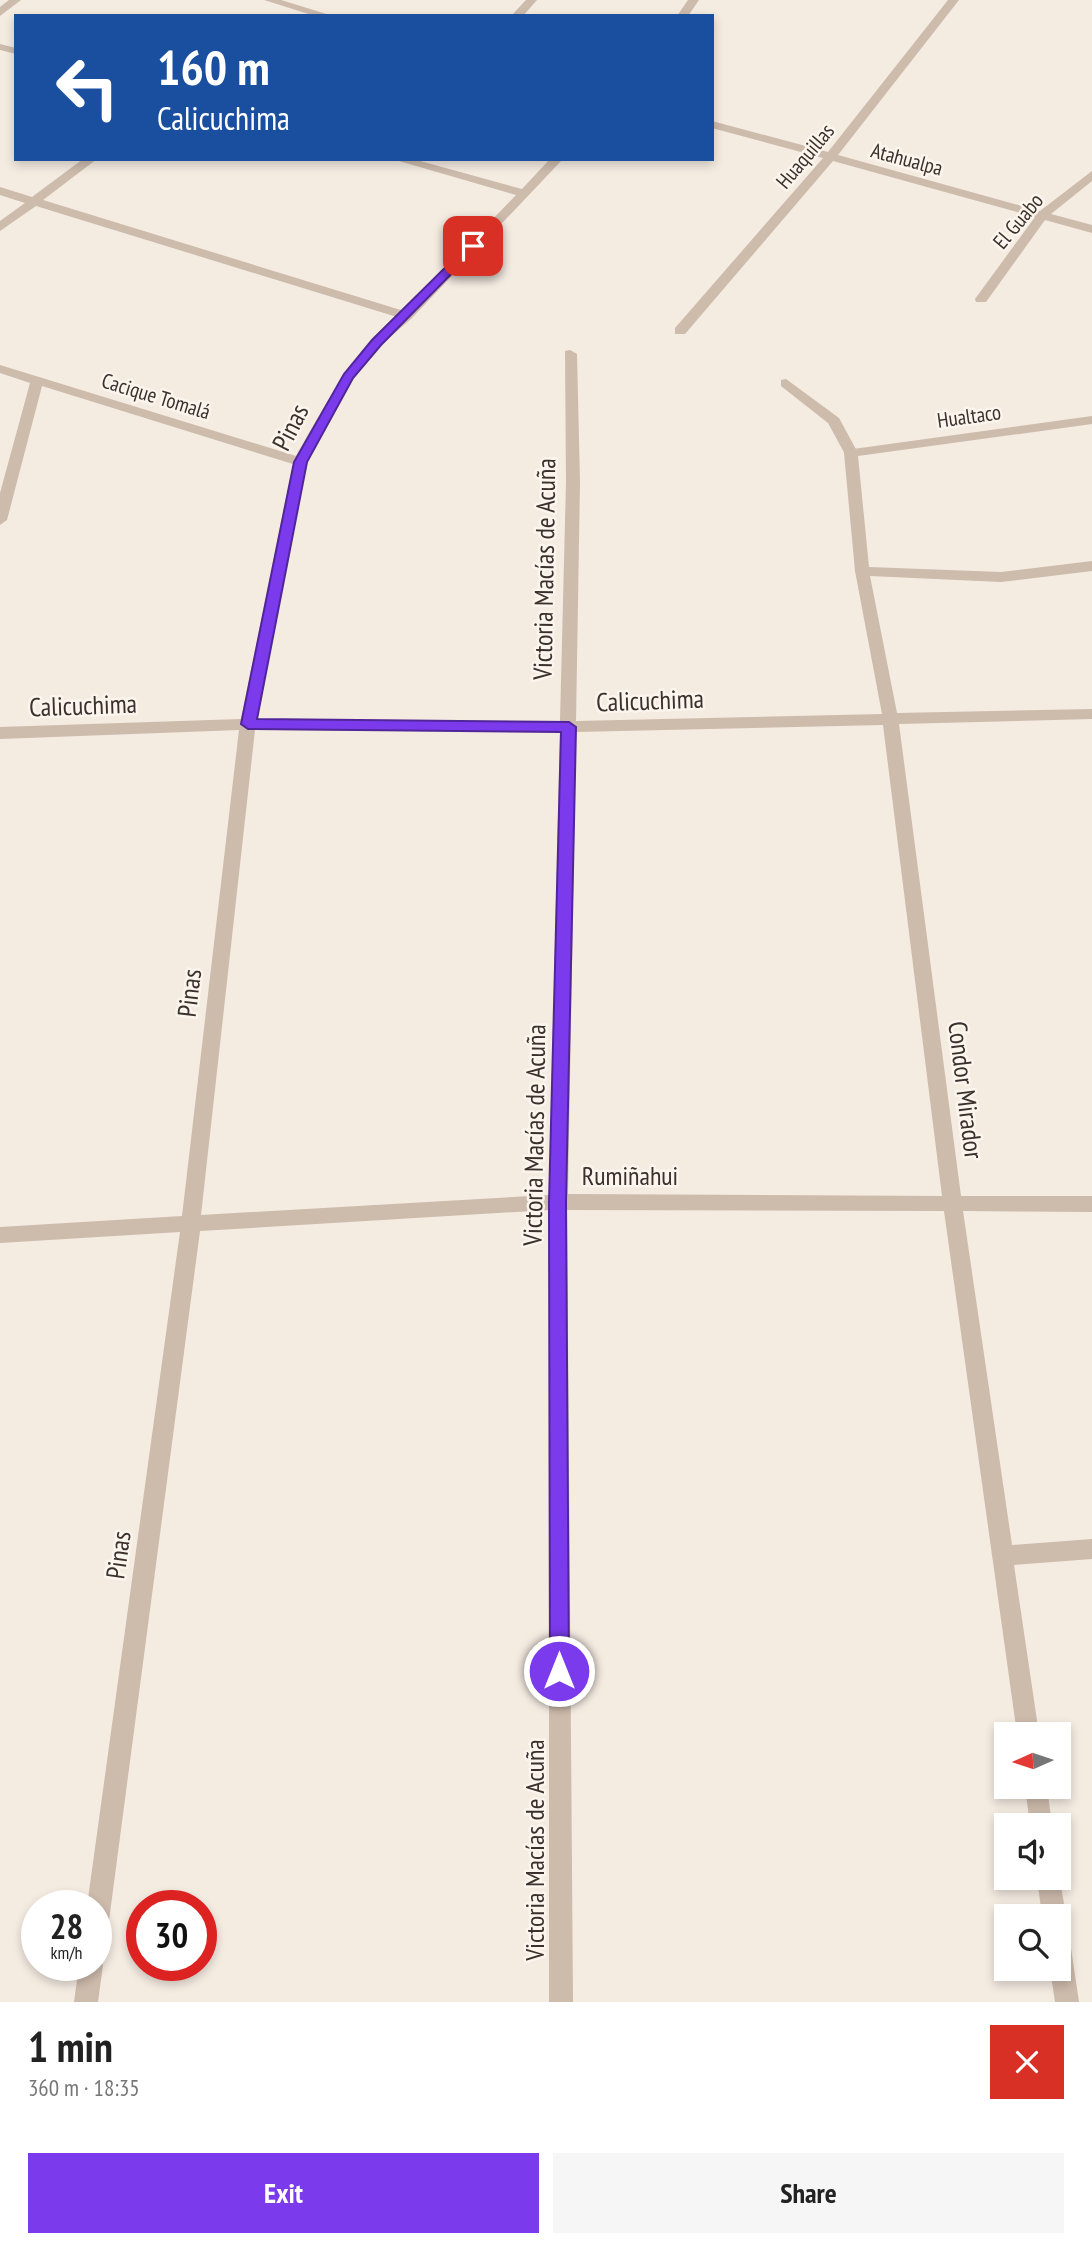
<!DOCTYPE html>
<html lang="en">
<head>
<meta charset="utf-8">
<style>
  :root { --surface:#fff; --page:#f6f6f6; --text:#222; --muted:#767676; --accent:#7c3aed }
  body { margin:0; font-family:"PT Sans Narrow",sans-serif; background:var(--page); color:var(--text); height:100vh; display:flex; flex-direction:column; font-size:26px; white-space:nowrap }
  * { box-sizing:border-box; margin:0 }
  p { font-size:23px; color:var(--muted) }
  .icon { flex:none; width:38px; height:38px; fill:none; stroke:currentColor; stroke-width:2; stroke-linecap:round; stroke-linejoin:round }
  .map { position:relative; height:2002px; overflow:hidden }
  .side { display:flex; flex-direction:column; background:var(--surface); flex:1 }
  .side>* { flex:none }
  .guide { position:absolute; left:14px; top:14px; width:700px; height:147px; border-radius:0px; box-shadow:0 4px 10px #0003; background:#1a4fa0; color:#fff; overflow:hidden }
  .needle { width:46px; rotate:267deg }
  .tools { position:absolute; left:994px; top:1722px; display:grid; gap:14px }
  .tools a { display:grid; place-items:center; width:77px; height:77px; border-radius:0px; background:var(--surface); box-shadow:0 4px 10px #0003; font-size:35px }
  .speed { position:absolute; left:21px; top:1890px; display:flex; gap:14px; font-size:35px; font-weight:700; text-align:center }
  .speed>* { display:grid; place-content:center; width:91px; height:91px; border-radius:50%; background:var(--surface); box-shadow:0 4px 10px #0003; line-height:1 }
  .speed small { font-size:18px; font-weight:400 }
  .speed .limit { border:10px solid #d22; background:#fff; color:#111 }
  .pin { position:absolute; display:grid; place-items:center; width:60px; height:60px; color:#fff; margin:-30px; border-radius:14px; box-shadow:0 4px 10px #0006 }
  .me { position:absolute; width:77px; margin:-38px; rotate:0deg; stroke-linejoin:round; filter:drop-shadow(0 0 5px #0008) }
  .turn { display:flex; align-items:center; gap:24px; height:147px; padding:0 28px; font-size:32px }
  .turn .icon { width:91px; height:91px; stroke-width:2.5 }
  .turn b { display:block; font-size:49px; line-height:60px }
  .round { display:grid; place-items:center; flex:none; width:74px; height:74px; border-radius:0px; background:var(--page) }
  .summary { display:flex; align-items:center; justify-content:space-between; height:119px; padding:0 28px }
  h1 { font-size:42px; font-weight:800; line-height:52px }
  .cta { display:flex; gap:14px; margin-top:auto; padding:14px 28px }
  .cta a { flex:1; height:80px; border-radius:0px; background:var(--accent); color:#fff; font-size:28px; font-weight:800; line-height:80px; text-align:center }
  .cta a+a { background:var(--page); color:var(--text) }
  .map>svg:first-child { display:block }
</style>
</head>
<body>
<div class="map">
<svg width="1092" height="2002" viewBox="0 0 1092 2002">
  <rect width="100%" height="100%" fill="#f4ebe1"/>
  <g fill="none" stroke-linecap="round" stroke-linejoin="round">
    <!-- lane -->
    <path fill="#cdbbac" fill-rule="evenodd" d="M786,379l53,39 19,35 -2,3h-10l-18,-33 -47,-37v-6z"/>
    <!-- street -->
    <path fill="#cdbbac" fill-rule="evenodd" d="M9,0h12l-21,16v-9z
      M264,0h17l52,16h-18z
      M526,0h11l-14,16h-12z
      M688,0h11l-11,16h-11z
      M948,0h11l-121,155 202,56 52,-40v10l-41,33 41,11v8l-47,-13 -59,82h-10l-1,-3 60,-82 -202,-56 -148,173h-10v-6l148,-170 -111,-30v-7l116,31z
      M0,44l16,4v6l-16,-4z
      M83,159h14l-54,41 361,111 112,-116 -124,-36h21l109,30 28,-30h13l-152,160 -30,26 -27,33 -47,84 -50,257 303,2 6,-239 -1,-131 5,-1 7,4 3,128 -4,239 306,-7 -27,-143 -11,-118 2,-3 246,-34v8l-234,32 11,111 132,5 91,-11v10l-91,11 -131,-6 27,137 195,-4v10l-193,5 62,472h131v16l-129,-1 49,334 80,-6v20l-78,6 25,169h-22l-73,-523 -377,-1 6,792h-24v-792l-349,21 -92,697 -4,8 -8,4v-34h-9l93,-674 -180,11v-16l182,-11 57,-486 -239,9v-12l241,-8 52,-255 -251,-78 -35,134 -7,5v-32l30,-110 -30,-10v-8l296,91c30,-53 54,-98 101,-139l-361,-111 -36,25v-10l25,-18 -25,-8v-8l32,10zM883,725l59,471 -374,-2 8,-462zM255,730l305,2 -11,463 -348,20z
      M1025,1787h22l5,38h-22z
      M1059,1874l7,42 -7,10v-10h-17l-5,-38h22z
      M1059,1936l8,4 4,8 8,54h-24l-5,-33h9z
      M96,1955l7,10 -5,37h-24l5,-37h17z"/>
  </g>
  <!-- route -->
  <path fill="#7c3aed" stroke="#51269a" stroke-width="2" d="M469,244l10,2 -98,99 -28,33 -46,84 -50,257 312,3 7,5 -10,475 3,469 -2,7 -8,2 -7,-2 -2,-7 -1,-469 12,-470 -313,-3 -7,-5 53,-262 50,-88 28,-34z"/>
  <g text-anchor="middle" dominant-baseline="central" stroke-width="5" stroke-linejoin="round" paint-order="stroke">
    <!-- far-street labels -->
    <g font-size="21" fill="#3b302b" stroke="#fbf5ee">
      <text transform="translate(805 156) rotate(-50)">Huaquillas</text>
      <text transform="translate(907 159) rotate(15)">Atahualpa</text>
      <text transform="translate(1018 221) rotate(-50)">El Guabo</text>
      <text transform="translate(156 396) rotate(17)">Cacique Tomalá</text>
      <text transform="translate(969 416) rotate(-8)">Hualtaco</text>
    </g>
    <!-- street labels -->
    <g font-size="26" fill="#3b302b" stroke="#fbf5ee">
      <text transform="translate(290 427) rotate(-63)">Pinas</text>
      <text transform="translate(544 569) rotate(-89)">Victoria Macías de Acuña</text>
      <text transform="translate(650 700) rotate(-2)">Calicuchima</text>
      <text transform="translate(83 705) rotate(-2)">Calicuchima</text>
      <text transform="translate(189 993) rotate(-83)">Pinas</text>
      <text transform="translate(966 1090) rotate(83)">Condor Mirador</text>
      <text transform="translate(534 1135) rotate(-89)">Victoria Macías de Acuña</text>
      <text x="630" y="1175">Rumiñahui</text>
      <text transform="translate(118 1555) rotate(-82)">Pinas</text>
      <text transform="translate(534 1850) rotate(-90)">Victoria Macías de Acuña</text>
    </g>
  </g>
</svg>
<div class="tools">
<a><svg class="needle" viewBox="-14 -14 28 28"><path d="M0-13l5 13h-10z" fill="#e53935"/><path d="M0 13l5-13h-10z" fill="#767676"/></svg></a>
<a><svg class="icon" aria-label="sound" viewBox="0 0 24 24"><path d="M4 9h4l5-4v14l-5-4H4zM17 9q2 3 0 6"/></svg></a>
<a><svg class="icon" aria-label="search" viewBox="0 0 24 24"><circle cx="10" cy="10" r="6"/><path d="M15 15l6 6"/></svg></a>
</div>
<div class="speed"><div>28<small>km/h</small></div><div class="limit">30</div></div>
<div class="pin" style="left:473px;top:246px;background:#d93025"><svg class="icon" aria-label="arrive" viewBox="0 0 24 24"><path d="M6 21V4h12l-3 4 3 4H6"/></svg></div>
<svg class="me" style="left:559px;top:1671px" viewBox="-20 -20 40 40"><circle r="17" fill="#7c3aed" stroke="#fff" stroke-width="3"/><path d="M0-11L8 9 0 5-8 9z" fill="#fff"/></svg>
<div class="guide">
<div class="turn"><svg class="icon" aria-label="left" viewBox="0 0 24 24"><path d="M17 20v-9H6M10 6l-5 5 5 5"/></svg><div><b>160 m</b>Calicuchima</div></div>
</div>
</div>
<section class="side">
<div class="summary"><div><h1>1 min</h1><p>360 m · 18:35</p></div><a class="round" style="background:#d93025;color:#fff"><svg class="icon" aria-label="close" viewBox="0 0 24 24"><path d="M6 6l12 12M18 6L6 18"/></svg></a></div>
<div class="cta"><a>Exit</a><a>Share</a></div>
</section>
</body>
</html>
